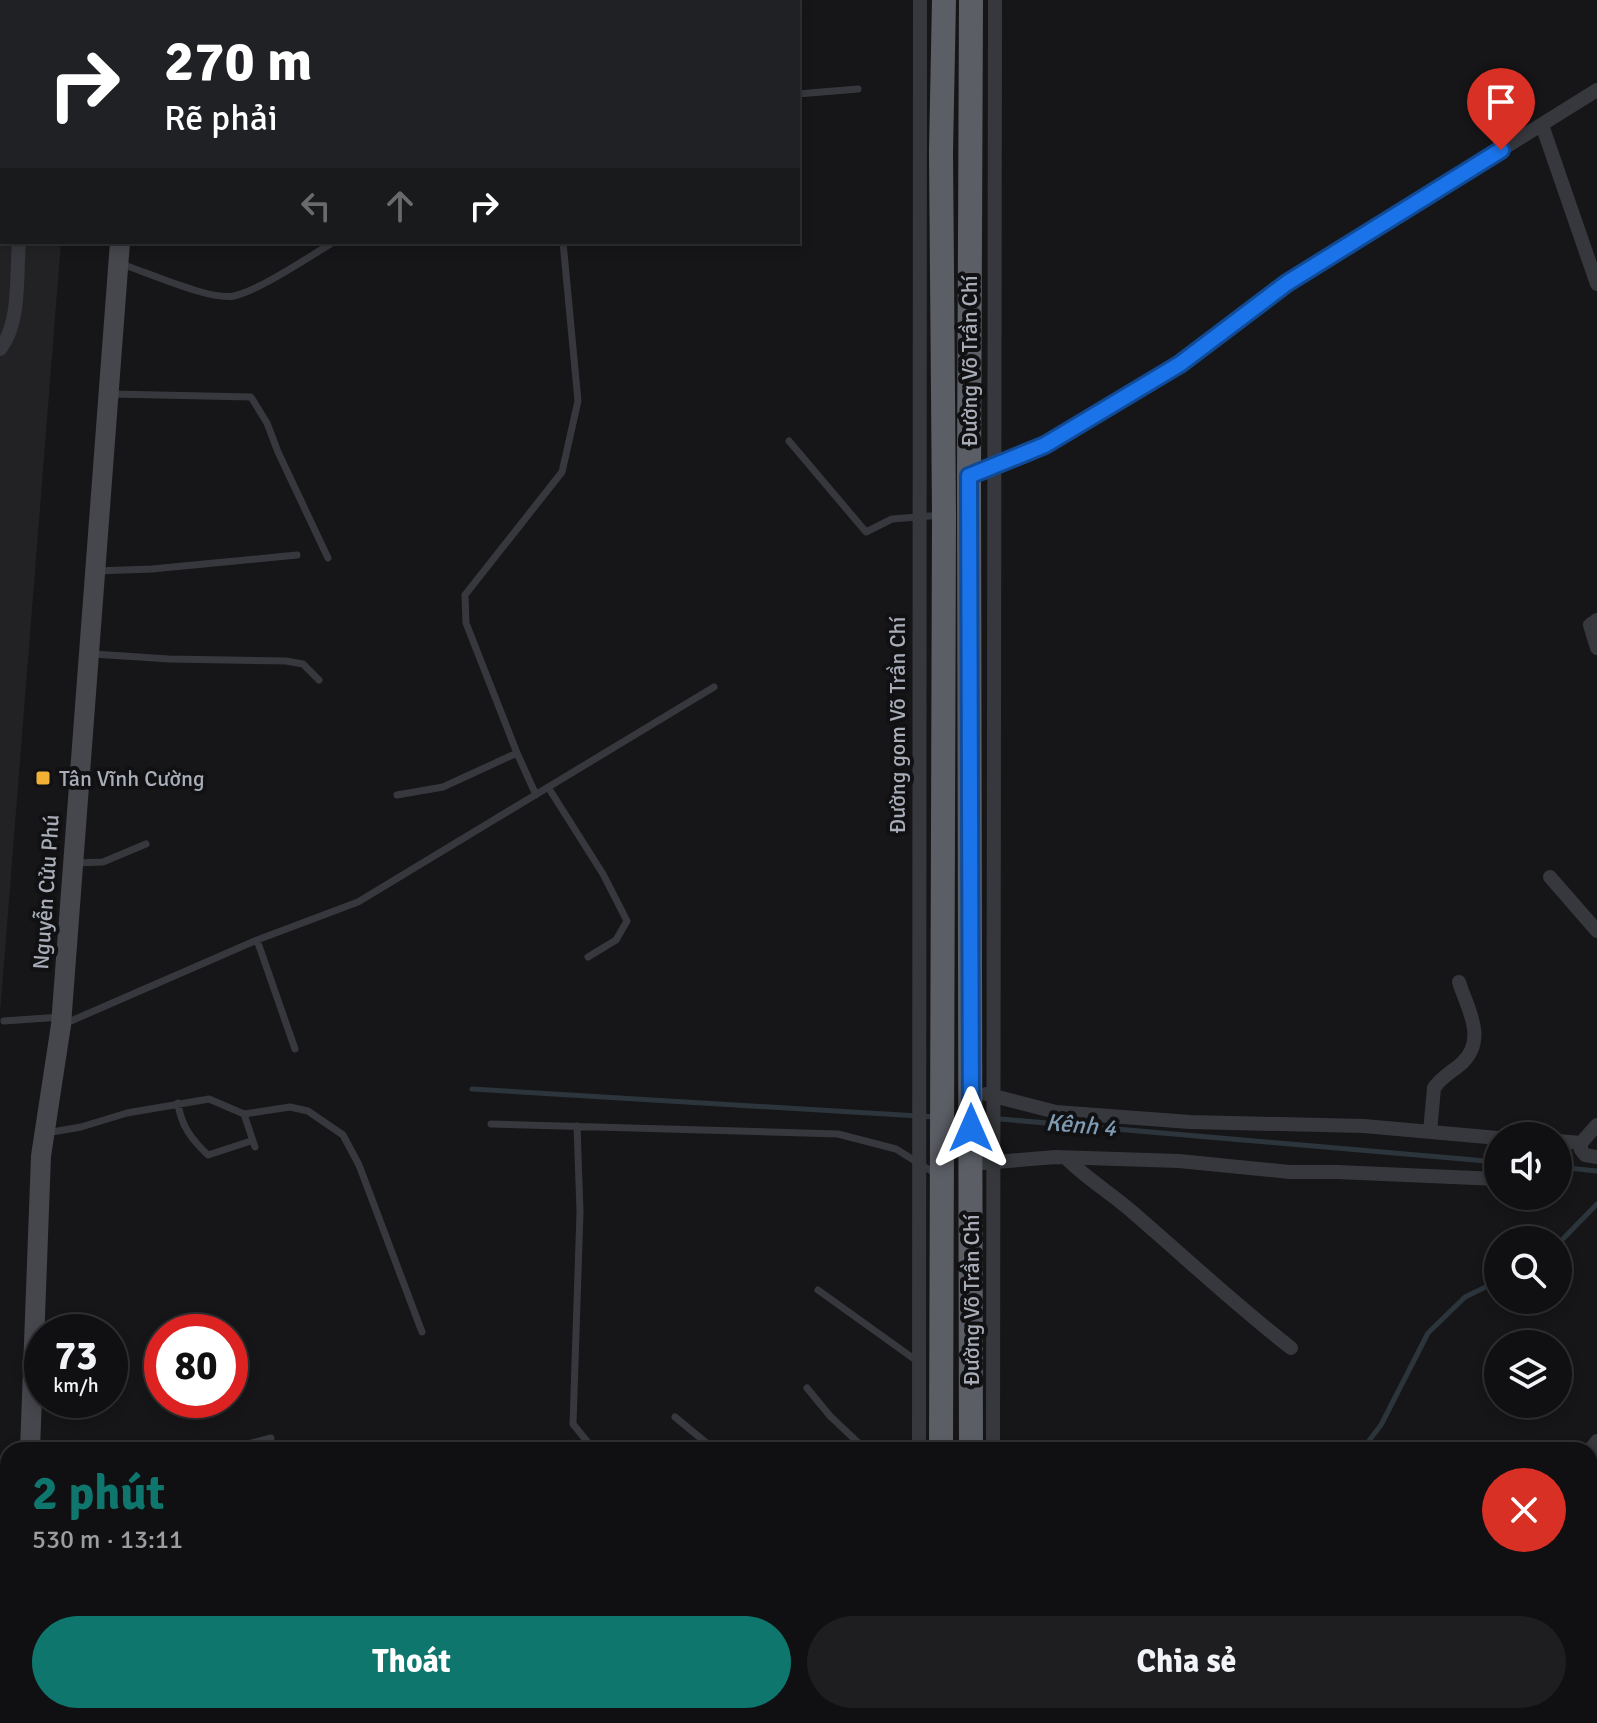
<!DOCTYPE html>
<html lang="vi">
<head>
<meta charset="utf-8">
<style>
  :root { --surface:#101012; --page:#1e1e20; --text:#f1f3f6; --muted:#9c9d9f; --line:#303032; --accent:#0f766e }
  body { margin:0; font-family:Signika,sans-serif; background:var(--page); color:var(--text); height:100vh; display:flex; flex-direction:column; font-size:30px; white-space:nowrap }
  * { box-sizing:border-box; margin:0 }
  p { font-size:26px; color:var(--muted) }
  .icon { flex:none; width:44px; height:44px; fill:none; stroke:currentColor; stroke-width:2; stroke-linecap:round; stroke-linejoin:round }
  .map { position:relative; flex:1; overflow:hidden }
  .side { position:absolute; left:0px; top:1442px; width:1598px; height:282px; display:flex; flex-direction:column; background:var(--surface); border-radius:24px 24px 0 0; box-shadow:0 4px 12px #0003,0 0 0 2px var(--line) }
  .side>* { flex:none }
  .banner { position:absolute; left:0px; top:0px; width:800px; height:244px; box-shadow:0 4px 12px #0003,0 0 0 2px var(--line); background:#202124; color:#fff; overflow:hidden }
  .tools { position:absolute; left:1484px; top:1122px; display:grid; gap:16px }
  .tools a { display:grid; place-items:center; width:88px; height:88px; border-radius:50%; background:var(--surface); box-shadow:0 4px 12px #0003,0 0 0 2px var(--line); font-size:40px }
  .speed { position:absolute; left:24px; top:1314px; display:flex; gap:16px; font-size:40px; font-weight:700; text-align:center }
  .speed>* { display:grid; place-content:center; width:104px; height:104px; border-radius:50%; background:var(--surface); box-shadow:0 4px 12px #0003,0 0 0 2px var(--line); line-height:1 }
  .speed small { font-size:20px; font-weight:400 }
  .speed .limit { border:12px solid #d22; background:#fff; color:#111 }
  .pin { position:absolute; display:grid; place-items:center; width:68px; height:68px; color:#fff; margin:-82px -34px; border-radius:50% 50% 50% 0; rotate:-45deg; box-shadow:0 0 8px #0007 }
  .pin .icon { rotate:45deg }
  .me { position:absolute; width:88px; margin:-44px; rotate:0deg; stroke-linejoin:round; filter:drop-shadow(0 0 6px #0008) }
  .turn { display:flex; align-items:center; gap:28px; height:168px; padding:0 32px; font-size:36px }
  .turn .icon { width:104px; height:104px; stroke-width:2.5 }
  .turn b { display:block; font-size:56px; line-height:68px }
  .lanes { display:flex; align-items:center; height:76px; padding:0 32px; background:#0003; justify-content:center; gap:40px; direction:ltr }
  .lanes .off { opacity:.35 }
  .round { display:grid; place-items:center; flex:none; width:84px; height:84px; border-radius:42px; background:var(--page) }
  .headline { display:flex; align-items:center; justify-content:space-between; height:136px; padding:0 32px }
  h1 { font-size:48px; font-weight:800; line-height:60px; color:var(--accent) }
  .button { display:flex; gap:16px; margin-top:auto; padding:16px 32px }
  .button a { flex:1; height:92px; border-radius:48px; background:var(--accent); color:#fff; font-size:32px; font-weight:800; line-height:92px; text-align:center }
  .button a+a { background:var(--page); color:var(--text) }
  .map>svg:first-child { display:block }
</style>
</head>
<body>
<div class="map">
<svg width="1597" height="1723" viewBox="0 0 1597 1723">
  <rect width="100%" height="100%" fill="#161618"/>
  <!-- built -->
  <path fill="#222225" d="M0,0h80l-78,2v240h59l-61,772z"/>
  <g fill="none" stroke-linecap="round" stroke-linejoin="round">
    <!-- stream -->
    <path stroke="#2c353c" stroke-width="5" d="M472,1089l463,28
      M977,1117l521,45
      M1558,1167l39,4
      M1558,1244l39,-40
      M1362,1450l19,-25 47,-92 37,-36 33,-16
      M1185,1723l5,-7"/>
    <!-- service -->
    <path stroke="#37383d" stroke-width="7" d="M534,0v2
      M766,0v2
      M271,2l8,-2
      M798,94l60,-5
      M121,264c26,8 89,37 113,32 24,-5 75,-39 98,-53
      M112,394l139,3 16,26 11,29 50,106
      M789,441l77,91 26,-13 50,-4
      M96,571l56,-2 145,-14
      M93,654l76,5 117,2 17,3 16,16
      M548,787l55,87 24,47 -11,19 -28,17
      M397,795l46,-8 74,-34
      M536,795l-19,-42 -51,-130 -1,-28 97,-123 16,-71 -15,-159
      M76,863l27,-1 43,-18
      M257,940l38,109
      M4,1021l57,-4
      M64,1024l193,-84 101,-38 356,-215
      M178,1103c3,23 14,37 30,52l43,-14
      M244,1114l46,-7 18,4 35,24 16,30 63,167
      M491,1124l347,10 58,15 40,25
      M577,1126l3,86 -7,212 21,26
      M46,1133l35,-6 46,-14 82,-14 35,15 11,33
      M818,1290l99,71
      M807,1388l23,28 36,34
      M675,1417l40,33
      M225,1450l46,-12"/>
    <!-- minor -->
    <path stroke="#37383d" stroke-width="14" d="M35,2v-2
      M1542,125l55,159
      M0,349c21,-26 16,-74 19,-107
      M969,476l76,-31 135,-81 107,-81 310,-193
      M1597,620l-7,5 7,23
      M1550,877l47,54
      M986,1094l70,18 134,10 174,4 134,12
      M1597,1125l-16,18v7l4,5 12,2
      M1430,1132l4,-44c8,-12 20,-17 29,-26 24,-24 4,-54 -4,-80
      M1558,1141l23,2
      M1066,1158c22,22 48,37 71,58 51,44 100,90 154,132
      M971,1164l85,-7 123,4 111,11h47l161,7
      M919,1450l1,-1450
      M993,1450l2,-1450
      M1590,1450l7,-9
      M1590,1537l7,4
      M1590,1669l7,9
      M920,1716v7
      M1514,1716l2,7
      M993,1723v-7
      M1360,1723l6,-7"/>
    <!-- secondary -->
    <path stroke="#45474d" stroke-width="20" d="M135,2v-2
      M30,1450l11,-294 20,-131 59,-783
      M12,1723l1,-7"/>
    <!-- trunk -->
    <path stroke="#5b5e65" stroke-width="24" d="M971,0l-2,476 2,974
      M941,1450l3,-935 -3,-363 3,-152
      M941,1716v7
      M971,1723v-7"/>
  </g>
  <g fill="none" stroke-linecap="round" stroke-linejoin="round">
    <defs>
      <path id="route" d="M971,1128l-2,-652 76,-31 135,-81 107,-81 214,-133"/>
    </defs>
    <!-- route casing -->
    <use href="#route" stroke="#114b97" stroke-width="20"/>
    <!-- route -->
    <use href="#route" stroke="#1a73e8" stroke-width="14"/>
  </g>
  <!-- markers -->
  <rect fill="#f2b134" stroke="#111113" stroke-width="3" x="35" y="770" width="16" height="16" rx="4"/>
  <g text-anchor="middle" dominant-baseline="central" stroke-width="8" stroke-linejoin="round" paint-order="stroke">
    <!-- street labels -->
    <g font-size="22" fill="#a8adb8" stroke="#111113">
      <text transform="translate(969 361) rotate(-90)">Đường Võ Trần Chí</text>
      <text transform="translate(897 725) rotate(-90)">Đường gom Võ Trần Chí</text>
      <text transform="translate(46 892) rotate(-86)">Nguyễn Cửu Phú</text>
      <text transform="translate(971 1300) rotate(-90)">Đường Võ Trần Chí</text>
    </g>
    <!-- poi labels -->
    <g font-size="22" fill="#a8adb8" stroke="#111113" text-anchor="start">
      <text x="59" y="778">Tân Vĩnh Cường</text>
    </g>
    <!-- water labels -->
    <g font-size="24" font-style="italic" fill="#7f9bb3" stroke="#111113">
      <text transform="translate(1081 1125) rotate(5)">Kênh 4</text>
    </g>
  </g>
</svg>
<div class="tools">
<a><svg class="icon" aria-label="sound" viewBox="0 0 24 24"><path d="M4 9h4l5-4v14l-5-4H4zM17 9q2 3 0 6"/></svg></a>
<a><svg class="icon" aria-label="search" viewBox="0 0 24 24"><circle cx="10" cy="10" r="6"/><path d="M15 15l6 6"/></svg></a>
<a><svg class="icon" aria-label="layers" viewBox="0 0 24 24"><path d="M12 4l9 5-9 5-9-5zM3 14l9 5 9-5"/></svg></a>
</div>
<div class="speed"><div>73<small>km/h</small></div><div class="limit">80</div></div>
<div class="pin" style="left:1501px;top:150px;background:#d93025"><svg class="icon" aria-label="arrive" viewBox="0 0 24 24"><path d="M6 21V4h12l-3 4 3 4H6"/></svg></div>
<svg class="me" style="left:971px;top:1128px" viewBox="-20 -20 40 40"><path d="M0-17L14 15 0 8-14 15z" fill="#1a73e8" stroke="#fff" stroke-width="4"/></svg>
<div class="banner">
<div class="turn"><svg class="icon" aria-label="right" viewBox="0 0 24 24"><path d="M7 20v-9h11M14 6l5 5-5 5"/></svg><div><b>270 m</b>Rẽ phải</div></div>
<div class="lanes"><svg class="icon off" aria-label="left" viewBox="0 0 24 24"><path d="M17 20v-9H6M10 6l-5 5 5 5"/></svg><svg class="icon off" aria-label="ahead" viewBox="0 0 24 24"><path d="M12 20V5M6 11l6-6 6 6"/></svg><svg class="icon" aria-label="right" viewBox="0 0 24 24"><path d="M7 20v-9h11M14 6l5 5-5 5"/></svg></div>
</div>
<section class="side">
<div class="headline"><div><h1>2 phút</h1><p>530 m · 13:11</p></div><a class="round" style="background:#d93025;color:#fff"><svg class="icon" aria-label="close" viewBox="0 0 24 24"><path d="M6 6l12 12M18 6L6 18"/></svg></a></div>
<div class="button"><a>Thoát</a><a>Chia sẻ</a></div>
</section>
</div>
</body>
</html>
